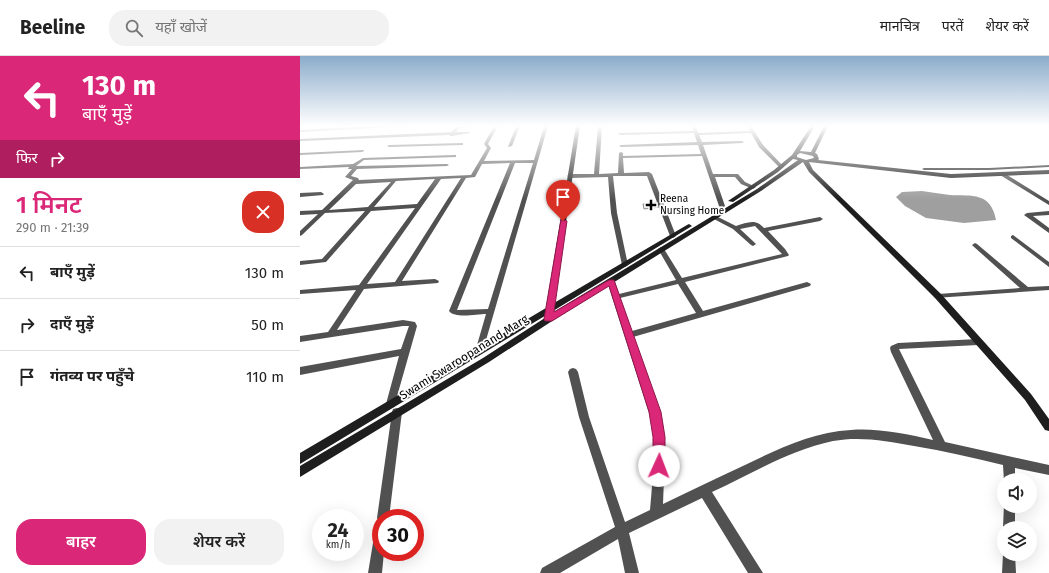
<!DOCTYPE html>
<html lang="hi">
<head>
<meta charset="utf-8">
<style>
  :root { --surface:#fff; --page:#f2f2f2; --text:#222; --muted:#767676; --line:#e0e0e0; --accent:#db2777 }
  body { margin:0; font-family:"Fira Sans","Noto Sans Devanagari",sans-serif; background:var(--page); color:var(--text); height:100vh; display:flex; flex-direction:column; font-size:15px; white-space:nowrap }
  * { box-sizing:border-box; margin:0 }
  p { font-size:13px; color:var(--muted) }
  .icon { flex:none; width:22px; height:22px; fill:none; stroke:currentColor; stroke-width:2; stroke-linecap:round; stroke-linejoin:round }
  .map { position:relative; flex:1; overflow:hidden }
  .panel { display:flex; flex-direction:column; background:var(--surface); width:300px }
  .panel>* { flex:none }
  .hud { background:#db2777; color:#fff; overflow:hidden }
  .buttons { position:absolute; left:697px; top:417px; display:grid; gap:8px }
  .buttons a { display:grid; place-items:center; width:40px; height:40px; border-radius:50%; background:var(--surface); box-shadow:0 4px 16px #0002; font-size:20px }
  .speed { position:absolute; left:12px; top:453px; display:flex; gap:8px; font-size:20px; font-weight:700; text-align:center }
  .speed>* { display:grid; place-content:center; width:52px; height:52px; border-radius:50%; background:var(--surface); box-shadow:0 4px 16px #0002; line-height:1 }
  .speed small { font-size:10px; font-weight:400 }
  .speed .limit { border:6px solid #d22; background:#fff; color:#111 }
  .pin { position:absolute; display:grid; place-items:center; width:34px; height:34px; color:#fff; margin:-41px -17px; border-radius:50% 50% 50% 0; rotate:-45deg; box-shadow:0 0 4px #0007 }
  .pin .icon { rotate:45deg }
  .me { position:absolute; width:44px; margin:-22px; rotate:2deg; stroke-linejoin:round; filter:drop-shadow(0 0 3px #0008) }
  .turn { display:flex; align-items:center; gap:14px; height:84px; padding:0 16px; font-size:18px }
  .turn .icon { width:52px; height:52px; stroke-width:2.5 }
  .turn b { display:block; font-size:28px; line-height:34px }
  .then { display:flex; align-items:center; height:38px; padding:0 16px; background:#0003; gap:8px; font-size:15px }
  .round { display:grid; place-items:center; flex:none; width:42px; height:42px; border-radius:16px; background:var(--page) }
  .overview { display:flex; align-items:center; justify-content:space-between; height:68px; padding:0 16px }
  h1 { font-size:24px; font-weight:600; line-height:30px; color:var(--accent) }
  .action { display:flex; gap:8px; margin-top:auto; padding:8px 16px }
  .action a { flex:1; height:46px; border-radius:16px; background:var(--accent); color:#fff; font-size:16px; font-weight:600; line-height:46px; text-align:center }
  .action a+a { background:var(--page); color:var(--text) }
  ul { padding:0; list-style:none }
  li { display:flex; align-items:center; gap:12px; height:52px; padding:0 16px; border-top:1px solid var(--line) }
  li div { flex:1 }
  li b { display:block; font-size:15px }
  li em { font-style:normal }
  header { display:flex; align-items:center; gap:24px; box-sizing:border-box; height:56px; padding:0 20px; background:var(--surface); border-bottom:1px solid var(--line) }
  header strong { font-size:19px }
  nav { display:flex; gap:22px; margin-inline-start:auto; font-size:14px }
  .search { width:280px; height:36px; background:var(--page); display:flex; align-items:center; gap:10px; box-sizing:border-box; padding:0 14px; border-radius:16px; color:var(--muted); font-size:15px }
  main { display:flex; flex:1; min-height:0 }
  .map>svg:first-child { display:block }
</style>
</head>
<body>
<header>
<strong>Beeline</strong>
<div class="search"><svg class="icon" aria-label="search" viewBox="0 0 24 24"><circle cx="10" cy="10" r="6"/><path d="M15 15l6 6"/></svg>यहाँ खोजें</div>
<nav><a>मानचित्र</a><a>परतें</a><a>शेयर करें</a></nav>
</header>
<main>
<section class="panel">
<div class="hud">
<div class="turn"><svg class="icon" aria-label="left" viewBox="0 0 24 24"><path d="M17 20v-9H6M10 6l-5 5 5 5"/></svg><div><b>130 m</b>बाएँ मुड़ें</div></div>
<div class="then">फिर<svg class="icon" aria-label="right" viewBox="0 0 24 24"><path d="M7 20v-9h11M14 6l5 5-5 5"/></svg></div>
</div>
<div class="overview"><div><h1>1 मिनट</h1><p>290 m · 21:39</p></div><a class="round" style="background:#d93025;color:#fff"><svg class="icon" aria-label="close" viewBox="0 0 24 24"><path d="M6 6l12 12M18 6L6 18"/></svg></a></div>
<ul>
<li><svg class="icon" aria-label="left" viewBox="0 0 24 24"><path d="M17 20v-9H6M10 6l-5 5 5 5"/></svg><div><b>बाएँ मुड़ें</b></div><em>130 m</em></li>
<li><svg class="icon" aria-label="right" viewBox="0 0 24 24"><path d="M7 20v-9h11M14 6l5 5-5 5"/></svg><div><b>दाएँ मुड़ें</b></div><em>50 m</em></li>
<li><svg class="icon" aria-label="arrive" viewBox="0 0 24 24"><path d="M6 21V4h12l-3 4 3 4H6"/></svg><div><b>गंतव्य पर पहुँचे</b></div><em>110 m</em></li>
</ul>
<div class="action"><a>बाहर</a><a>शेयर करें</a></div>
</section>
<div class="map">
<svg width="749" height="517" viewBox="0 0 749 517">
  <rect width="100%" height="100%" fill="#fff"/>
  <!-- water -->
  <path fill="#9f9f9f" d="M622,135c9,1 18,3 28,4 22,1 41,-3 46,25l-32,3 -38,-5 -21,-12 -9,-9 6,-5z"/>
  <!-- building -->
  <path fill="#c0c0c0" stroke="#959595" d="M359,146l1,5 -16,2 -1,-5z"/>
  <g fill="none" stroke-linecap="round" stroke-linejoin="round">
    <!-- street -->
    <path fill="#515151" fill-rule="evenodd" d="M76,70h36l-112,6v-2z
      M159,70h9l-10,3 -2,3h13l2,1 -20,3 -2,-1 -149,6v-2l151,-7 5,-5z
      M194,70h4l-10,18 3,4 -7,13 50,-1 10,-34h4l-66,228h-6l-1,-2 11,-38c-9,0 -31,5 -37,-3l61,-148 -28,1 -7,13 -9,1 -64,103 33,-2 4,2 -1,2 -74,6 -27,41 66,-10 12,2 2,4 -23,81 -3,1 -3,-1 -2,-3 13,-48 -99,19v-8l101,-18 8,-23h-6l-103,16v-6l28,-4 28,-42 -56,4v-4l59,-5 56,-77 -44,3 -45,51 -26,3v-4l22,-2 43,-48 -40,2 -23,22 -2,1v-5l18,-17 -18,1v-4l22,-1 31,-30 -8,-3 7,-8h-4l1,-2 -49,2v-2l53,-3 10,-6 91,-3h2v2l-92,3 -8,6 91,-2 2,1 -2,1 -90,3 -6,7 7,2 1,2 112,-5 16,-27 -3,-4zM215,107h18l-45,146 -31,1zM161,122l-66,104 -28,2 74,-105zM135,123l-18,25 -43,3 22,-26zM91,126l-23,25 -39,3 27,-26z
      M216,70h4l-8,20 -4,1z
      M298,70h4l-3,48 19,-1 1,-20 2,-1 2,1v3l78,-2 -3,-9 -77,2 -2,-1 2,-1 76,-3 -3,-9 -74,2 -2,-1 2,-1 74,-2 -2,-5h4l2,7 52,-2 -3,-5h4l12,19 21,22 -4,1 -21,-21 -8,-14 -52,2 3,7 40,-1 2,1 -2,1 -39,2 10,29h25l7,8 11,5 -3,2 -12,-5 -6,-7h-20l10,29 -3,2 -3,-2 -17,-50 -79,2 1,15 25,-1 3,2 24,62 -3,2 -3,-2 -23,-60h-34l4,37 11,52 -3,2 -3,-2 -11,-52 -3,-36 -38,1 -3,-2 3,-2h24z
      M161,87h2v2l-74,2 -2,-1 2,-1z
      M64,94v1l-2,1 -62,3v-2z
      M700,117h4l45,28v4l-49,-30z
      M21,136l3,2 -1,1 -23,2v-4z
      M749,155v4l-16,1 16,12v5l-25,-18 3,-2z
      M414,159l22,11c11,-3 19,-8 28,2l56,-11 3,2 -3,2 -52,10 17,18 4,6 -1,1 -103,26 18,29 104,-29 4,2 -1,2 -177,51 30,88 2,26 -2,53c27,-13 54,-26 82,-39 33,-16 68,-33 106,-35 27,-2 55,4 82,10l-42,-88 -1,-4 1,-2 7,-3 80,-4 3,1 1,2 -1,2 -3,1 -79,4 46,93 104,23v10l-34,-7v12h-11v2l-1,-17c-29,-7 -59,-14 -89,-19 -27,-5 -54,-10 -81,-5 -43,9 -82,33 -121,51l51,81h-15l-46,-75 -73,35 10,40h-14l-7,-34 -58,34h-20l2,-5 73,-41 -36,-110 -11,-45 2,-3 3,-1 3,1 2,3 11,45 36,105 25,-12 5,-59 -2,-26 -41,-128 -5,-16 1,-2h6l5,15 57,-14 -18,-31 3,-2 3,2 18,29 100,-24 -27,-28 -15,3 15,14 1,1 -3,2 -2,-1 -18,-16 -21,-11 -1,-1zM378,228l18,29 -64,18 -12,-33z
      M713,179l36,27v5l-38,-29v-2z
      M675,187l2,1 51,43 21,-1v4l-114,8 -1,-2 4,-2 82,-6 -47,-42 -1,-1z
      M97,352l4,1 1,3 -13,106h-8v5l-2,-1 -2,-4 15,-106 1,-3z
      M704,448v2h11v22h-11v3l-1,-3z
      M81,469v27h3l-2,21h-14l7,-42 2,-4z
      M704,494v4h11l1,19h-14l1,-19z"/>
    <!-- secondary -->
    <path fill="#1e1e1e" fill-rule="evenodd" d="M276,70h4l-26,177 133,-78 2,-1 3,2 -139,85 -1,2 205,-124 41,-29 -5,-1 -15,13 -45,30 -5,-1 46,-31 18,-15 19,-29h4l-15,25 11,1 13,-26h4l-13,27 2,1 2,5 -1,1 133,14 98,-4v4l-98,4 -142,-16 4,8 128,124 90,100 18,25v12l-4,-1 -20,-30 -90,-102 -126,-126 -6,-10 -42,29 -195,121 -77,50 -189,115v-11l183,-108 68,-44h-3l-248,150v-11l246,-145zM500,97l13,3 1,2 -8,2 -9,-3v-2z
      M749,109v2l-60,3h-65l-2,-1 2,-1h65z"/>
  </g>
  <!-- sky -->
  <linearGradient id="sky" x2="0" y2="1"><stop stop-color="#8baccb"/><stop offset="0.49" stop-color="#fff"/><stop offset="1" stop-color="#fff" stop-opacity="0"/></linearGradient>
  <rect width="749" height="143" fill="url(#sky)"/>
  <!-- route -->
  <path fill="#db2777" stroke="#8e194d" d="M261,163l6,2 -13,91 55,-32h5l47,132 4,25v29l-2,5 -4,1 -5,-1 -1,-5v-29l-4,-25 -40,-126 -57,35h-7l-1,-2z"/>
  <!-- markers -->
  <path fill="#000" stroke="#fff" stroke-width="1.5" d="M349 143h4v4h4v4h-4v4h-4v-4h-4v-4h4z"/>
  <g text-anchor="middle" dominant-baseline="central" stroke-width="3.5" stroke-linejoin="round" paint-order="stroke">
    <!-- far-poi labels -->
    <g font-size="10" fill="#000" stroke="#fff" text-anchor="start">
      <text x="360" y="143">Reena<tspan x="360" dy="12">Nursing Home</tspan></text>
    </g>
    <!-- street labels -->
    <g font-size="12" fill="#000" stroke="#fff">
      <text transform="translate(164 301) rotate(-32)">Swami Swaroopanand Marg</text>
    </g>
  </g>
</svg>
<div class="buttons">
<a><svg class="icon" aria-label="sound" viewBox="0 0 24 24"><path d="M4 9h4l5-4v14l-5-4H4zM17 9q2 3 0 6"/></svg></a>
<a><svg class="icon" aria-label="layers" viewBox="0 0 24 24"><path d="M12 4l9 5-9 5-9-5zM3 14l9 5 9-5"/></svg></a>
</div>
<div class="speed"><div>24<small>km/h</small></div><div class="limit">30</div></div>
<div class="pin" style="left:263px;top:165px;background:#d93025"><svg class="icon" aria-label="arrive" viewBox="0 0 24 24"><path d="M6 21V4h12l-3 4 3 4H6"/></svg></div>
<svg class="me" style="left:359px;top:410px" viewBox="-20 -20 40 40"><circle r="19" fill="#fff"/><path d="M0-13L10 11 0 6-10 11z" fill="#db2777"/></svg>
</div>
</main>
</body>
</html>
